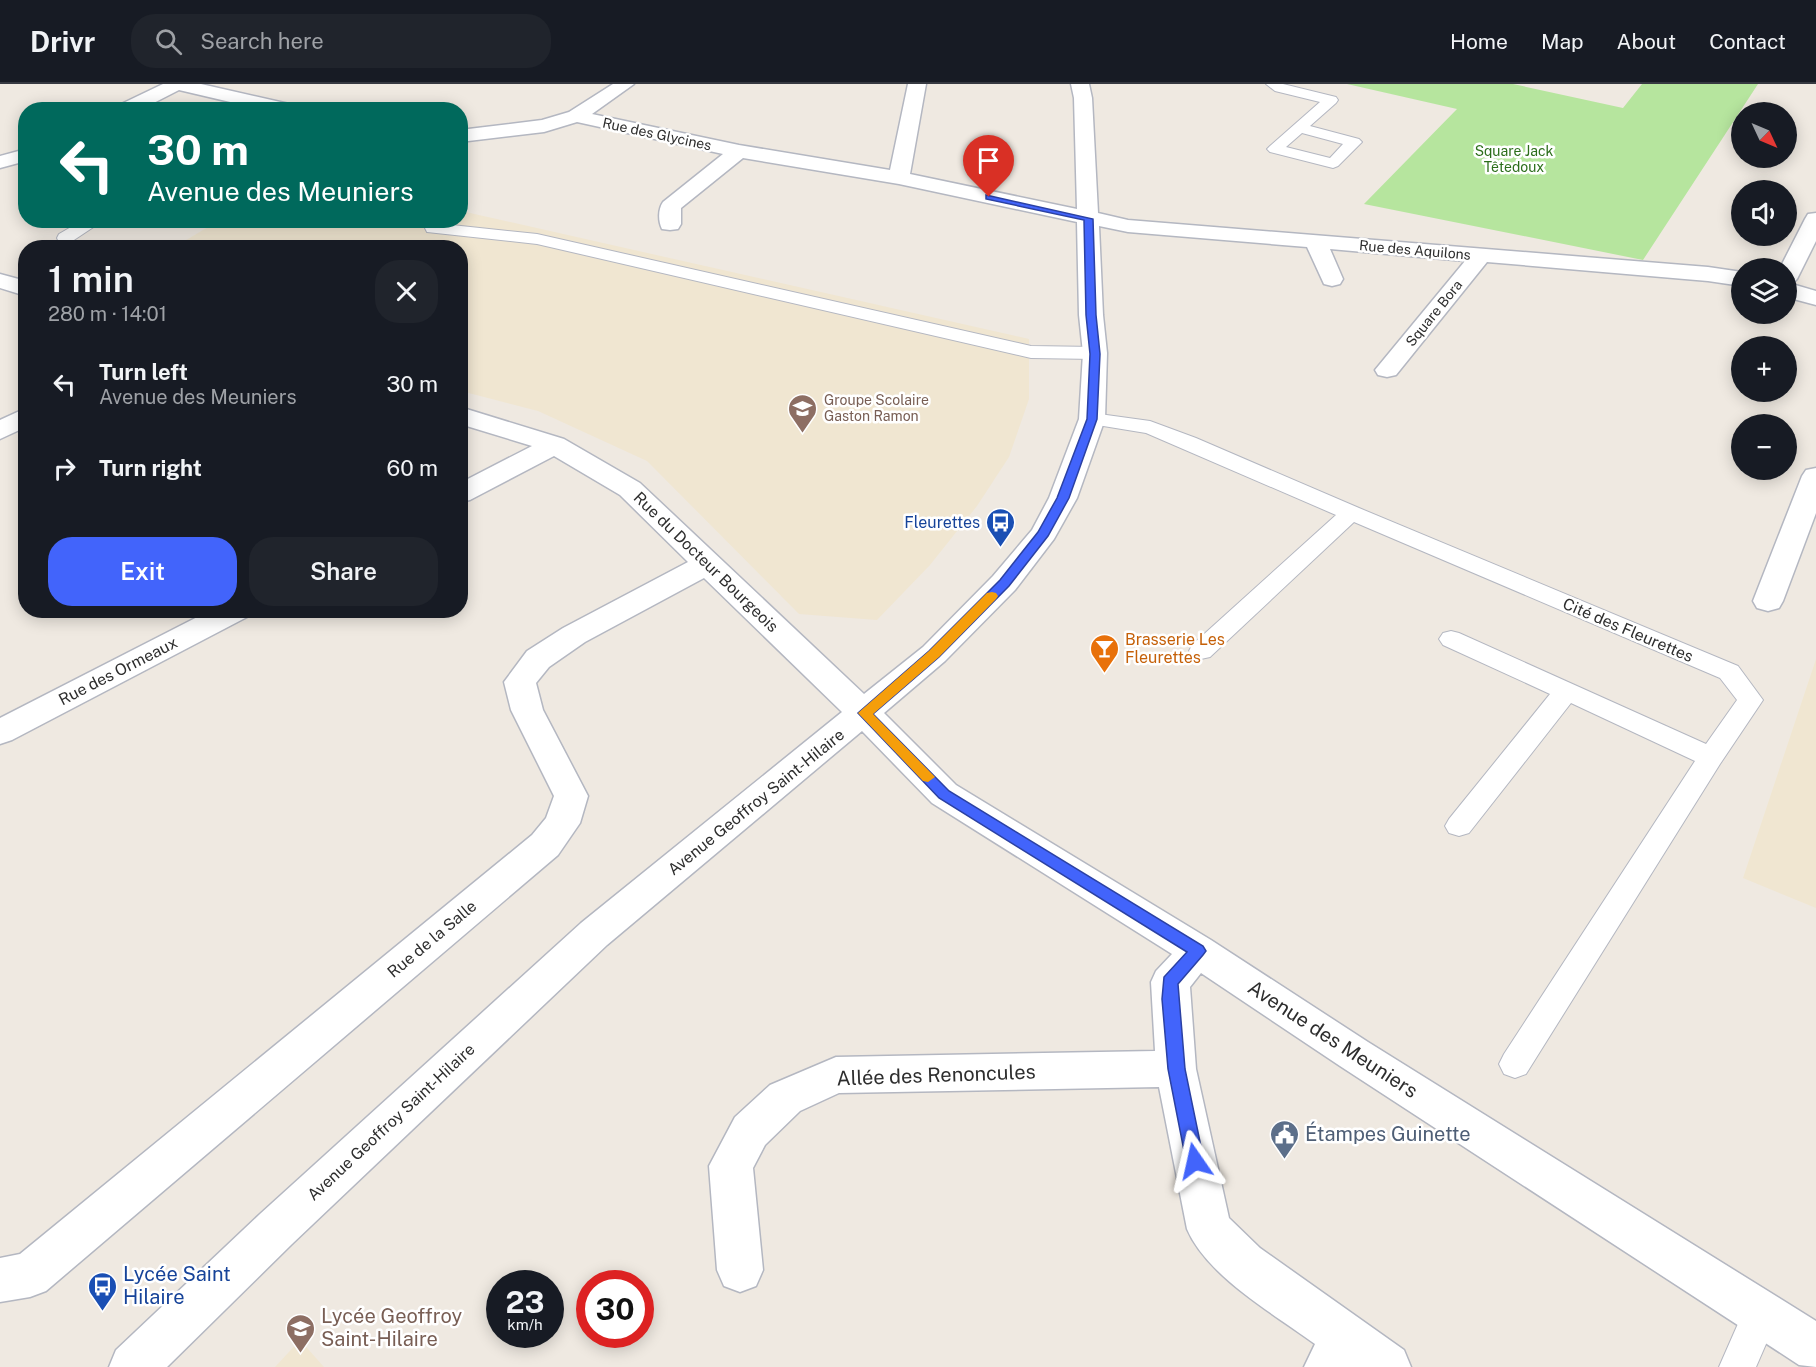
<!DOCTYPE html>
<html lang="en">
<head>
<meta charset="utf-8">
<style>
  :root { --surface:#171b24; --page:#20242c; --text:#f1f3f6; --muted:#9ea1a6; --line:#363941; --accent:#4264fb }
  body { margin:0; font-family:"Public Sans",sans-serif; background:var(--page); color:var(--text); height:100vh; display:flex; flex-direction:column; font-size:22px; white-space:nowrap }
  * { box-sizing:border-box; margin:0 }
  p { font-size:20px; color:var(--muted) }
  .icon { flex:none; width:33px; height:33px; fill:none; stroke:currentColor; stroke-width:2; stroke-linecap:round; stroke-linejoin:round }
  .map { position:relative; flex:1; overflow:hidden }
  .sheet { position:absolute; left:18px; top:156px; width:450px; height:378px; display:flex; flex-direction:column; background:var(--surface); border-radius:24px; box-shadow:0 3px 15px #0003 }
  .sheet>* { flex:none }
  .guide { position:absolute; left:18px; top:18px; width:450px; height:126px; border-radius:24px; box-shadow:0 3px 15px #0003; background:#00695c; color:#fff; overflow:hidden }
  .needle { width:39px; rotate:134deg }
  .controls { position:absolute; left:1731px; top:18px; display:grid; gap:12px }
  .controls a { display:grid; place-items:center; width:66px; height:66px; border-radius:50%; background:var(--surface); box-shadow:0 3px 15px #0003; font-size:30px }
  .speed { position:absolute; left:486px; top:1186px; display:flex; gap:12px; font-size:30px; font-weight:700; text-align:center }
  .speed>* { display:grid; place-content:center; width:78px; height:78px; border-radius:50%; background:var(--surface); box-shadow:0 3px 15px #0003; line-height:1 }
  .speed small { font-size:15px; font-weight:400 }
  .speed .limit { border:9px solid #d22; background:#fff; color:#111 }
  .pin { position:absolute; display:grid; place-items:center; width:51px; height:51px; color:#fff; margin:-62px -26px; border-radius:50% 50% 50% 0; rotate:-45deg; box-shadow:0 0 6px #0007 }
  .pin .icon { rotate:45deg }
  .me { position:absolute; width:66px; margin:-33px; rotate:349deg; stroke-linejoin:round; filter:drop-shadow(0 0 4px #0008) }
  .turn { display:flex; align-items:center; gap:21px; height:126px; padding:0 30px; font-size:27px }
  .turn .icon { width:78px; height:78px; stroke-width:2.5 }
  .turn b { display:block; font-size:42px; line-height:51px }
  .round { display:grid; place-items:center; flex:none; width:63px; height:63px; border-radius:24px; background:var(--page) }
  .overview { display:flex; align-items:center; justify-content:space-between; height:102px; padding:0 30px }
  h1 { font-size:36px; font-weight:600; line-height:45px }
  .cta { display:flex; gap:12px; margin-top:auto; padding:12px 30px }
  .cta a { flex:1; height:69px; border-radius:24px; background:var(--accent); color:#fff; font-size:24px; font-weight:600; line-height:69px; text-align:center }
  .cta a+a { background:var(--page); color:var(--text) }
  ul { padding:0; list-style:none }
  li { display:flex; align-items:center; gap:18px; height:84px; padding:0 30px }
  li div { flex:1 }
  li b { display:block; font-size:22px }
  li em { font-style:normal }
  header { display:flex; align-items:center; gap:36px; box-sizing:border-box; height:84px; padding:0 30px; background:var(--surface); border-bottom:2px solid var(--line) }
  header strong { font-size:28px }
  nav { display:flex; gap:33px; margin-inline-start:auto; font-size:21px }
  .search { width:420px; height:54px; background:var(--page); display:flex; align-items:center; gap:15px; box-sizing:border-box; padding:0 21px; border-radius:24px; color:var(--muted); font-size:22px }
  .map>svg:first-child { display:block }
</style>
</head>
<body>
<header>
<strong>Drivr</strong>
<div class="search"><svg class="icon" aria-label="search" viewBox="0 0 24 24"><circle cx="10" cy="10" r="6"/><path d="M15 15l6 6"/></svg>Search here</div>
<nav><a>Home</a><a>Map</a><a>About</a><a>Contact</a></nav>
</header>
<div class="map">
<svg width="1816" height="1283" viewBox="0 0 1816 1283">
  <rect width="100%" height="100%" fill="#efe9e1"/>
  <!-- education -->
  <path fill="#f0e6d1" d="M461,127l568,128v60l-20,58 -32,49 -47,59 -53,55 -78,-6 -152,-153 -109,-50 -77,-20 -1,-143h-287l45,-27 242,-1z
    M1816,575v249l-73,-30z
    M300,1256l24,27h-49z"/>
  <!-- green -->
  <path fill="#b6e59e" d="M1347,0h166l110,24 19,-24h116l-115,176 -279,-56 93,-95z"/>
  <g fill="none" stroke-linecap="round" stroke-linejoin="round">
    <defs>
      <path id="lane" d="M1266,0h17l53,13 2,3 -2,3 -26,23 49,13 3,3 -24,24 -5,2 -63,-16 -3,-3 3,-3 50,-44 -45,-11zM1302,49l41,11 -13,14 -44,-11z
        M83,136h21l-33,22h-12l-2,-4 2,-4z
        M433,139l104,11 494,112 64,1 7,2 2,4 -2,4 -7,2 -64,-1 -494,-114 -110,-12 -2,-4z
        M1092,329l58,8 46,17 163,70 379,158 25,34 -4,6 -39,58 -194,310 -11,4 -11,-4 -5,-10 5,-10 191,-293 -124,-58 -102,130 -10,3 -10,-3 -4,-7 4,-7 101,-125 -107,-49 -4,-6 4,-6 8,-2 8,2 247,111 31,-44 -17,-22 -366,-156 -144,135 -9,2 -9,-2 -3,-6 3,-6 144,-130 -190,-82 -61,-10 -3,-4 3,-4z
        M1761,1212l13,5 5,13 -23,53h-37l29,-66z"/>
      <path id="street" d="M163,0h38l97,22 2,4h-36l-85,-20 -39,20h-25l2,-4z
        M613,0h21l-42,30 147,31 151,25 18,-86h18l-16,90 167,35 -3,-111 -3,-14h18l3,14 6,115 30,7 580,47 34,5v14l-34,-5 -221,-19 -91,113 -9,2 -9,-2 -3,-5 90,-109 -135,-12 13,30 -3,5 -8,2 -8,-2 -17,-37 -179,-15 -29,-6 4,89 4,38 -2,66 -28,79 -23,41 -39,51 -70,71 -61,52 72,72 255,155 157,102 448,279v46l-17,-2 -459,-299 -139,-93 -11,14 6,82 33,149 31,30 144,102 7,17h-107l11,-23c-41,-30 -108,-68 -128,-115l-28,-142 -320,6 -39,18 -35,34 -12,23 10,102 -7,16 -16,6 -16,-6 -7,-16 -8,-104 26,-49 35,-32 66,-28 319,-6 -4,-69 5,-11 16,-17 -240,-151 -70,-72 -255,214 -315,299 -125,123h-58l7,-17 144,-136 321,-291 261,-211 -138,-134 -119,64 -36,25 -13,16 7,27 45,86 -8,27 -22,32 -512,436 -16,6 -30,5v-44l20,-4 512,-419 14,-17 8,-22 -43,-86 -7,-28 23,-31 36,-23 125,-66 -68,-67 -66,-39 -84,44 -10,2v-19l72,-37 -72,-22v-17l104,32 76,44 224,211 59,-47 70,-71 39,-46 17,-32 30,-79 4,-66 -4,-38 -2,-93 -178,-38 -156,-26 -62,50v16l-3,5 -8,1 -8,-1c-4,-8 -4,-20 1,-27l60,-48 -146,-32 -33,10 -84,10v-12l82,-10 27,-8z
        M26,65v12l-26,7v-12z
        M1816,129v28l-19,38 -5,5 24,7v14l-30,-8v-29h-6l25,-49 3,-5z
        M0,190l26,7v15l-26,-8z
        M26,324v19l-26,12v-19z
        M1816,384v45l-33,88 -4,7 -11,3 -11,-3 -4,-7 49,-125 4,-6z
        M211,526h40l-4,7 -235,123 -12,4v-26z"/>
    </defs>
    <!-- lane casing -->
    <use href="#lane" stroke="#b4b7c1" stroke-width="2"/>
    <!-- street casing -->
    <use href="#street" stroke="#b4b7c1" stroke-width="3"/>
    <!-- lane -->
    <use href="#lane" fill="#fff" fill-rule="evenodd"/>
    <!-- street -->
    <use href="#street" fill="#fff" fill-rule="evenodd"/>
  </g>
  <!-- route -->
  <path fill="#4264fb" stroke="#2b41a3" stroke-width="1.5" d="M986,111l107,24 3,96 4,39 -3,65 -28,79 -21,38 -39,50 -70,71 -66,57 76,77 254,155 3,5 -3,4 -25,29 7,85 19,92 -3,5 -6,3 -6,-3 -3,-5 -18,-92 -6,-70 2,-22 23,-25 -248,-154 -81,-85 71,-62 71,-71 38,-48 19,-34 30,-79 3,-65 -4,-39 -2,-95 -98,-21z"/>
  <!-- slow -->
  <path fill="#f59e0b" d="M992,508l4,1 2,3 -2,3 -57,58 -66,57 62,63 -7,5 -5,-1 -65,-68 71,-62 58,-58z"/>
  <!-- icons -->
  <defs>
    <symbol id="school-pin" viewBox="-11 -11 22 30"><path d="M0 17L-7.5 6A9.5 9.5 0 1 1 7.5 6Z" fill="#8d6e63" stroke="#fff"/><path d="M0-5L7-2L0 1L-7-2ZM-4 1L0 2.5L4 1V4Q0 6-4 4Z" fill="#fff"/></symbol>
    <symbol id="bus-pin" viewBox="-11 -11 22 30"><path d="M0 17L-7.5 6A9.5 9.5 0 1 1 7.5 6Z" fill="#1a4fb4" stroke="#fff"/><path d="M-5-6H5V4H4V6H2V4H-2V6H-4V4H-5ZM-3.5-4V0h7V-4ZM-3.5 1.2v1.5H-2V1.2ZM2 1.2v1.5H3.5V1.2Z" fill="#fff"/></symbol>
    <symbol id="bar-pin" viewBox="-11 -11 22 30"><path d="M0 17L-7.5 6A9.5 9.5 0 1 1 7.5 6Z" fill="#e8710a" stroke="#fff"/><path d="M-6-5H6L.8 .8V4.5H3.5V6h-7V4.5H-.8V.8Z" fill="#fff"/></symbol>
    <symbol id="civic-pin" viewBox="-11 -11 22 30"><path d="M0 17L-7.5 6A9.5 9.5 0 1 1 7.5 6Z" fill="#5c6f8a" stroke="#fff"/><path d="M-.6-6.5H3V-4.5H.6V-3L4-1V1h2V6H-6V1h2V-1L-.6-3ZM-1.2 2.5V6h2.4V2.5Z" fill="#fff"/></symbol>
  </defs>
  <g fill-rule="evenodd">
    <use href="#school-pin" x="786" y="308" width="33" height="45"/>
    <use href="#bus-pin" x="984" y="422" width="33" height="45"/>
    <use href="#bar-pin" x="1088" y="548" width="33" height="45"/>
    <use href="#civic-pin" x="1268" y="1034" width="33" height="45"/>
    <use href="#bus-pin" x="86" y="1186" width="33" height="45"/>
    <use href="#school-pin" x="284" y="1228" width="33" height="45"/>
  </g>
  <g text-anchor="middle" dominant-baseline="central" stroke-width="5" stroke-linejoin="round" paint-order="stroke">
    <!-- far-street labels -->
    <g font-size="14" fill="#2e2e2e" stroke="#fff">
      <text transform="translate(657 50) rotate(12)">Rue des Glycines</text>
      <text transform="translate(1415 166) rotate(5)">Rue des Aquilons</text>
      <text transform="translate(1434 229) rotate(-51)">Square Bora</text>
    </g>
    <!-- far-park labels -->
    <g font-size="14" fill="#2c6e1b" stroke="#fff">
      <text x="1514" y="67">Square Jack<tspan x="1514" dy="16">Têtedoux</tspan></text>
    </g>
    <!-- far-education labels -->
    <g font-size="14" fill="#785e54" stroke="#fff" text-anchor="start">
      <text x="824" y="316">Groupe Scolaire<tspan x="824" dy="16">Gaston Ramon</tspan></text>
    </g>
    <!-- transit labels -->
    <g font-size="16" fill="#164399" stroke="#fff" text-anchor="end">
      <text x="980" y="438">Fleurettes</text>
    </g>
    <!-- street labels -->
    <g font-size="16" fill="#2e2e2e" stroke="#fff">
      <text transform="translate(706 478) rotate(44)">Rue du Docteur Bourgeois</text>
      <text transform="translate(1628 546) rotate(23)">Cité des Fleurettes</text>
      <text transform="translate(118 587) rotate(-27)">Rue des Ormeaux</text>
      <text transform="translate(756 718) rotate(-39)">Avenue Geoffroy Saint-Hilaire</text>
      <text transform="translate(432 855) rotate(-40)">Rue de la Salle</text>
      <text transform="translate(391 1038) rotate(-43)">Avenue Geoffroy Saint-Hilaire</text>
    </g>
    <!-- food labels -->
    <g font-size="16" fill="#c56008" stroke="#fff" text-anchor="start">
      <text x="1125" y="555">Brasserie Les<tspan x="1125" dy="18">Fleurettes</tspan></text>
    </g>
    <!-- near-street labels -->
    <g font-size="20" fill="#2e2e2e" stroke="#fff">
      <text transform="translate(1333 955) rotate(33)">Avenue des Meuniers</text>
      <text transform="translate(936 991) rotate(-2)">Allée des Renoncules</text>
    </g>
    <!-- near-service labels -->
    <g font-size="20" fill="#4e5e75" stroke="#fff" text-anchor="start">
      <text x="1305" y="1050">Étampes Guinette</text>
    </g>
    <!-- near-transit labels -->
    <g font-size="20" fill="#164399" stroke="#fff" text-anchor="start">
      <text x="123" y="1190">Lycée Saint<tspan x="123" dy="23">Hilaire</tspan></text>
    </g>
    <!-- near-education labels -->
    <g font-size="20" fill="#785e54" stroke="#fff" text-anchor="start">
      <text x="321" y="1232">Lycée Geoffroy<tspan x="321" dy="23">Saint-Hilaire</tspan></text>
    </g>
  </g>
</svg>
<div class="controls">
<a><svg class="needle" viewBox="-14 -14 28 28"><path d="M0-13l5 13h-10z" fill="#e53935"/><path d="M0 13l5-13h-10z" fill="#9ea1a6"/></svg></a>
<a><svg class="icon" aria-label="sound" viewBox="0 0 24 24"><path d="M4 9h4l5-4v14l-5-4H4zM17 9q2 3 0 6"/></svg></a>
<a><svg class="icon" aria-label="layers" viewBox="0 0 24 24"><path d="M12 4l9 5-9 5-9-5zM3 14l9 5 9-5"/></svg></a>
<a>+</a>
<a>−</a>
</div>
<div class="speed"><div>23<small>km/h</small></div><div class="limit">30</div></div>
<div class="pin" style="left:989px;top:113px;background:#d93025"><svg class="icon" aria-label="arrive" viewBox="0 0 24 24"><path d="M6 21V4h12l-3 4 3 4H6"/></svg></div>
<svg class="me" style="left:1195px;top:1077px" viewBox="-20 -20 40 40"><path d="M0-17L14 15 0 8-14 15z" fill="#4264fb" stroke="#fff" stroke-width="4"/></svg>
<div class="guide">
<div class="turn"><svg class="icon" aria-label="left" viewBox="0 0 24 24"><path d="M17 20v-9H6M10 6l-5 5 5 5"/></svg><div><b>30 m</b>Avenue des Meuniers</div></div>
</div>
<section class="sheet">
<div class="overview"><div><h1>1 min</h1><p>280 m · 14:01</p></div><a class="round"><svg class="icon" aria-label="close" viewBox="0 0 24 24"><path d="M6 6l12 12M18 6L6 18"/></svg></a></div>
<ul>
<li><svg class="icon" aria-label="left" viewBox="0 0 24 24"><path d="M17 20v-9H6M10 6l-5 5 5 5"/></svg><div><b>Turn left</b><p>Avenue des Meuniers</p></div><em>30 m</em></li>
<li><svg class="icon" aria-label="right" viewBox="0 0 24 24"><path d="M7 20v-9h11M14 6l5 5-5 5"/></svg><div><b>Turn right</b></div><em>60 m</em></li>
</ul>
<div class="cta"><a>Exit</a><a>Share</a></div>
</section>
</div>
</body>
</html>
